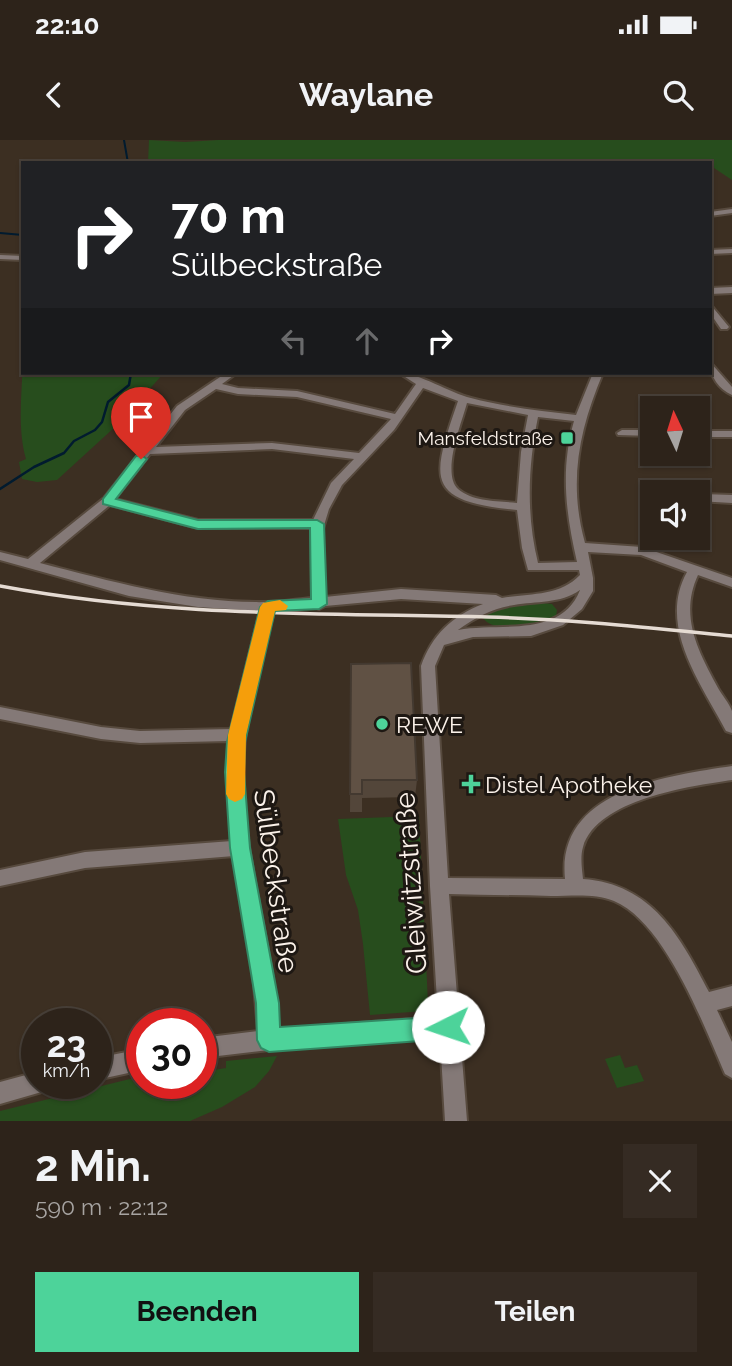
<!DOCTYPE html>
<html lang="de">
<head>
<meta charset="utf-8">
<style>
  :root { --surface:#2d231a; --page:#352b23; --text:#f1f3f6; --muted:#a7a4a2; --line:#484039; --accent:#4dd39a }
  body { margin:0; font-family:Raleway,sans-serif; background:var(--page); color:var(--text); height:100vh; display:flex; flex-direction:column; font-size:26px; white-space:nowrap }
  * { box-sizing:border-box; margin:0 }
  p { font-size:23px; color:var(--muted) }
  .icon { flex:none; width:38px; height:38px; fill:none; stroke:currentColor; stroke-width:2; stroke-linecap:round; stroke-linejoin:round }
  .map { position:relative; height:981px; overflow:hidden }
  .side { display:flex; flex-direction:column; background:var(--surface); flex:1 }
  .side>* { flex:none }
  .hud { position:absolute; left:21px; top:21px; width:691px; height:214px; border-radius:0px; box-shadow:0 2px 5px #0004,0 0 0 2px var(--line); background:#202124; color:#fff; overflow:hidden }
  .needle { width:46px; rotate:356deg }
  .buttons { position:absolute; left:640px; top:256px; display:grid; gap:14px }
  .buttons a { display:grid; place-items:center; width:70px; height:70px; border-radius:0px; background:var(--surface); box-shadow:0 2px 5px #0004,0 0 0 2px var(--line); font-size:35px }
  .speed { position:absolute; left:21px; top:868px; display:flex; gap:14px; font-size:35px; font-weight:700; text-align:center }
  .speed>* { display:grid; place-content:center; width:91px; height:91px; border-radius:50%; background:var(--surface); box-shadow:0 2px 5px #0004,0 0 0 2px var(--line); line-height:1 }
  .speed small { font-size:18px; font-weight:400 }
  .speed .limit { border:10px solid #d22; background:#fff; color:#111 }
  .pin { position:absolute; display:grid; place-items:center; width:60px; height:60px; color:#fff; margin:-72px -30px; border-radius:50% 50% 50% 0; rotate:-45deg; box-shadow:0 0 7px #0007 }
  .pin .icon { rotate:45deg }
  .me { position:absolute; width:77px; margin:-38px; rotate:266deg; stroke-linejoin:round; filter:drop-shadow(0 0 5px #0008) }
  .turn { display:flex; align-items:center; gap:24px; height:147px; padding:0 35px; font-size:32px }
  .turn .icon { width:91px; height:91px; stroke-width:2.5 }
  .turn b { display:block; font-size:49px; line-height:60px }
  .lanes { display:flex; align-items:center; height:66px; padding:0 35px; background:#0003; justify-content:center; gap:35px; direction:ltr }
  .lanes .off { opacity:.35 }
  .round { display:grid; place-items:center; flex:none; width:74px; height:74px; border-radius:0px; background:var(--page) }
  .head { display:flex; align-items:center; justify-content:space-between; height:119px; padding:0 35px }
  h1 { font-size:42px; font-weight:700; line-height:52px }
  .cta { display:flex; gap:14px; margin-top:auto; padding:14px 35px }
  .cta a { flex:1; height:80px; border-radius:0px; background:var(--accent); color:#111; font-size:28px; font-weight:700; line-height:80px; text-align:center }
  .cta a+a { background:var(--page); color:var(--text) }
  .status { display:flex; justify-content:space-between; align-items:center; height:49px; padding:0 35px; background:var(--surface); direction:ltr }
  .status svg { height:19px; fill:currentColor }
  header { display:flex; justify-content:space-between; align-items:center; height:91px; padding:0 35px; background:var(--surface); font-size:32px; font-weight:700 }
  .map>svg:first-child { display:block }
</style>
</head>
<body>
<div class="status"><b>22:10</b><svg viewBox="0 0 49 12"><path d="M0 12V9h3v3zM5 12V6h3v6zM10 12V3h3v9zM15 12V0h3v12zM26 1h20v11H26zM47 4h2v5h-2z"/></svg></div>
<header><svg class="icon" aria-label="back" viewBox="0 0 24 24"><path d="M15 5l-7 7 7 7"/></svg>Waylane<svg class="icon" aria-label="search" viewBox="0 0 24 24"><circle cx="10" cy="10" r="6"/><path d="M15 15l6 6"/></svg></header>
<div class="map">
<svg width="732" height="981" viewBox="0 0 732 981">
  <rect width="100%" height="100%" fill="#3c2f22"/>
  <!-- green -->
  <path fill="#274d1d" d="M149,0l36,2 33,-2h514v40l-21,-14 -1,-3 -6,-2 -556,2z
    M23,220v13h141l-48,53 -59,54 -20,2 -15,-3 -3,-17 7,-3c-9,-30 -4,-68 -3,-99z
    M535,462l17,2 5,6 -1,6c-17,7 -61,20 -73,2v-4l25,-8z
    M419,676l9,187 -3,8 -55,4 -7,-71 -5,-34 -12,-35 -8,-56z
    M620,915l5,13 12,-3 7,16 -27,7 -12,-29z
    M277,916l-8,15 -14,16 -33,20 -32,14h-190v-10l142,-35v7h59v-11l25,-4v-7z"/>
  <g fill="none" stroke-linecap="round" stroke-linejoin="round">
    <!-- stream-far1 -->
    <path stroke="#011b2f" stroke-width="2" d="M124,0l4,23
      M0,93l23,2"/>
    <!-- stream -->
    <path stroke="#011b2f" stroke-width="2.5" d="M0,349l34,-22 30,-14 10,-12 21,-11 7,-8 6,-20 21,-17 2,-12"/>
    <defs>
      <path id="minor" d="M732,69v4l-22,3v-4z
        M732,109v4l-22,1v-4z
        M0,115l23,1v4l-23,-1z
        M732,147v6l-22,1v-6z
        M710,164l19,23 -2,2h-6l-11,-16z
        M710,222l22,25v8c-13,-6 -22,-18 -22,-33z
        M226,233h11l-15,11 16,4 59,3 98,23 21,-30 -17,-11c18,-1 51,20 72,25 34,9 70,13 105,17l17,-42h10c-24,57 -35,109 -18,170l57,4 90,31v9l-34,-12c-19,41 0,76 20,113 4,7 11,15 14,23 0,7 0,16 0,22l-6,-2c-25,-48 -69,-105 -39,-159l-46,-17 -53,-3 5,26v13l-11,18 -19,16 -32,11 -58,1 -29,8 -9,21 13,212 117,1c-9,-89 101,-103 167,-113v14c-41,6 -135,19 -149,67 -3,10 -1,22 0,32 69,5 97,57 126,113l23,-6v20l-15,4 15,32v36l-7,-4c-21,-48 -60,-152 -111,-173 -19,-8 -43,-5 -63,-5 -34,-1 -68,-1 -102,-2l18,227h-22l-5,-83 -171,12 -68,8v-20l57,-7 -5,-58 -19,-117 -149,12 -85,18v-16l85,-18 147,-11 -5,-67 2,-33 -89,2 -39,-4 -101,-20v-12l101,20 39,4 91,-2 29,-118 -62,-4 -69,-11 -129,-36v-8l28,7 76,-61 73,-92zM423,248l35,13c-27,79 -34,100 59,109l5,38 6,22h51l1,5c-21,22 -51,18 -78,23l-6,-3 -95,-6 -76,8 -3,-65 7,-23 13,-24 52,-55zM216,249l22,5 59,3 94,22 -32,34 -87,-10 -116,4 29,-37zM467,263l61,12 -7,37 -4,51c-18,-2 -44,-1 -59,-14 -17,-16 4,-67 9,-86zM538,277l36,4c-14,49 -8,93 3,141l-39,1c-12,-49 -10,-97 0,-146zM272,309l82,10 -23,24 -18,37h-115l-83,-21 35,-45zM110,365l88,23h113l1,70c-14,1 -29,4 -43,4 -78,2 -155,-20 -229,-39zM580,450c-19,49 -82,32 -122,40 17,-13 36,-22 56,-25 22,-4 46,-1 66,-15zM401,459l82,5c-31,12 -51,31 -62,62l9,220 8,131 -159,12c-7,-92 -41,-184 -35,-276 3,-49 18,-95 30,-142l40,-4 5,2 6,-3z
        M622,290h31v6l-35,-1 -1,-2z
        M698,291h34v6h-34z
        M702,354l30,1v8l-34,-2v-6z
        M142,909v21l-46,10v-22z
        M37,932v11h11l-3,8 -45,13v-22z"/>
    </defs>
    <!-- minor casing -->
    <use href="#minor" stroke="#574a3e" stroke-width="4"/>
    <!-- minor -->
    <use href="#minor" fill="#847977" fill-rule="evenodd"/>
    <!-- rail -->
    <path stroke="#e5dbd3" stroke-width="3.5" d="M0,446c165,31 322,27 488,31 82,2 163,11 244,19"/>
  </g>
  <!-- wall -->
  <path fill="#53463a" d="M351,524l66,116 -2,17 -53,1v14h-12z"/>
  <!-- building -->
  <path fill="#605144" stroke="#433930" stroke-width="2" d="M411,523l6,117h-55v14h-12l1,-130z"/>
  <!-- route -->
  <path fill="#4dd39a" stroke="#328964" stroke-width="2" d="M141,315l6,4 -31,40 82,21h119l7,4 3,80 -8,5 -44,2 -30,131 -1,30 6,76 29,155 1,24 168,-11 9,3 3,8 -3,9 -9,3 -179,13 -8,-4 -4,-8 -1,-37 -26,-155 -5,-76 2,-30 33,-135 8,-6 43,-2 -1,-71 -112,1 -95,-25v-5l33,-43z"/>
  <!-- slow -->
  <path fill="#f59e0b" d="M280,460l8,6 -2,4 -11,1 -29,124 -1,59 -3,5 -7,3 -6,-3 -3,-5 2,-59 32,-128 3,-4z"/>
  <!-- markers -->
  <g fill="#4dd39a" stroke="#1e1813" stroke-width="2.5">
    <rect x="560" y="291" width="14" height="14" rx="3.5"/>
    <circle cx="382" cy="584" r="7"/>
    <path d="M467.5 633.5h7v7h7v7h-7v7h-7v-7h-7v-7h7z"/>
  </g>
  <g text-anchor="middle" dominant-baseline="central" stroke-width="6" stroke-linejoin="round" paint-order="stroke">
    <!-- far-poi labels -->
    <g font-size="19" fill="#fbf2ea" stroke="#1e1813" text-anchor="end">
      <text x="553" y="298">Mansfeldstraße</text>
    </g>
    <!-- poi labels -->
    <g font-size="23" fill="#fbf2ea" stroke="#1e1813" text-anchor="start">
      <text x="396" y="584">REWE</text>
      <text x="485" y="644">Distel Apotheke</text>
    </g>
    <!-- near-street labels -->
    <g font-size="28" fill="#fbf2ea" stroke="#1e1813">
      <text transform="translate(276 741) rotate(82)">Sülbeckstraße</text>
      <text transform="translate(411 743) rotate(-94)">Gleiwitzstraße</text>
    </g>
  </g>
</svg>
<div class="buttons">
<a><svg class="needle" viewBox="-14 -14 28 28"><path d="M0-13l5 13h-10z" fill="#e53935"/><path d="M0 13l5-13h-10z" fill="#a7a4a2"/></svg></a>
<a><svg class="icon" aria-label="sound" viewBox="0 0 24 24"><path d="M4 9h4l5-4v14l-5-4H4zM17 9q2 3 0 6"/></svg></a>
</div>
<div class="speed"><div>23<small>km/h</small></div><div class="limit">30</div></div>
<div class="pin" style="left:141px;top:319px;background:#d93025"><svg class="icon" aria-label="arrive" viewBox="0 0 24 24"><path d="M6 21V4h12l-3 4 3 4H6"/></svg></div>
<svg class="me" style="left:448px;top:887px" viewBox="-20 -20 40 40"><circle r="19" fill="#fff"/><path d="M0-13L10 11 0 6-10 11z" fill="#4dd39a"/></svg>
<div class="hud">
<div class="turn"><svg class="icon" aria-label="right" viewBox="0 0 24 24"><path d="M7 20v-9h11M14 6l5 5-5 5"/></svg><div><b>70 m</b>Sülbeckstraße</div></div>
<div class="lanes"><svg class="icon off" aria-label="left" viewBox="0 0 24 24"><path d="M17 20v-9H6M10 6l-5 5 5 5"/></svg><svg class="icon off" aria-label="ahead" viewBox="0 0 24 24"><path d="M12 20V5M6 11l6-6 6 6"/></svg><svg class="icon" aria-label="right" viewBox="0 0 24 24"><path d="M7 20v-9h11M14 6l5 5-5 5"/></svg></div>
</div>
</div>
<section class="side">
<div class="head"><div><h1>2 Min.</h1><p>590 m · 22:12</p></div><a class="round"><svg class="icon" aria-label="close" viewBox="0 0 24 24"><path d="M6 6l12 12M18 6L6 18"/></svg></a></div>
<div class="cta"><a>Beenden</a><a>Teilen</a></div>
</section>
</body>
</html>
